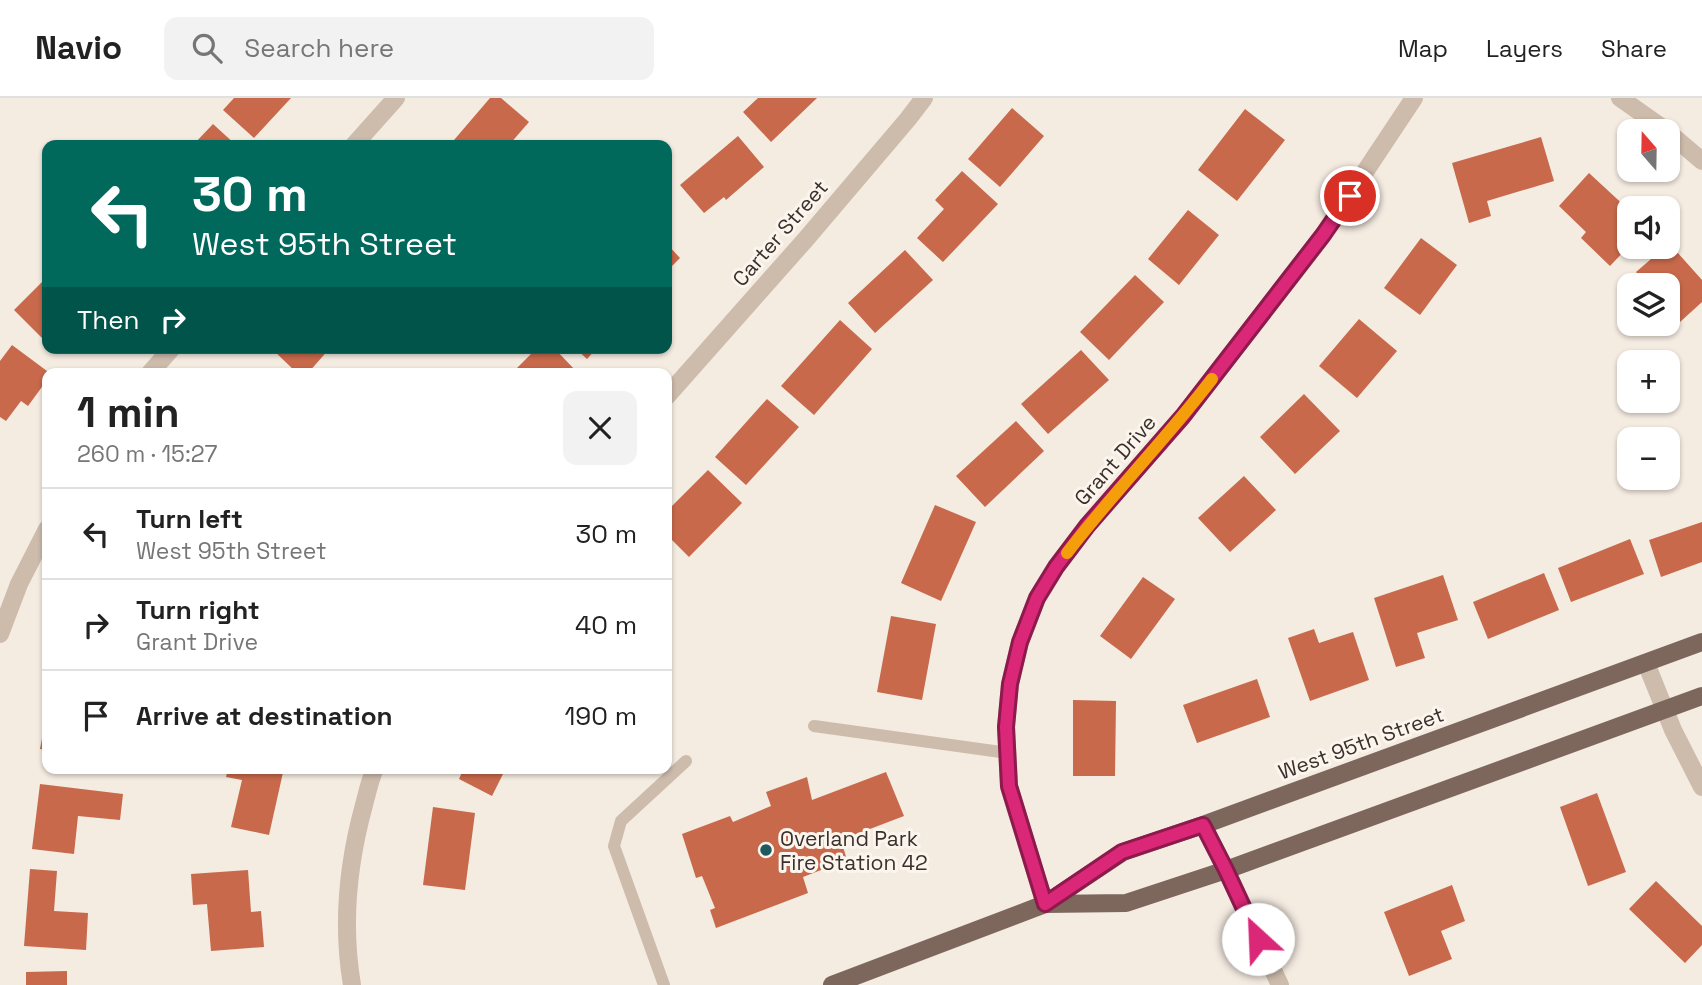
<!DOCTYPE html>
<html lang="en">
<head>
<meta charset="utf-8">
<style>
  :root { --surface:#fff; --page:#f2f2f2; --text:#222; --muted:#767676; --line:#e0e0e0 }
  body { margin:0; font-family:"Space Grotesk",sans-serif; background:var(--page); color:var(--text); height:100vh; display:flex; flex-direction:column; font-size:26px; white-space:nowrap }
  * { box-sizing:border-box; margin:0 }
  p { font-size:23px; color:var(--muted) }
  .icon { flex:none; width:38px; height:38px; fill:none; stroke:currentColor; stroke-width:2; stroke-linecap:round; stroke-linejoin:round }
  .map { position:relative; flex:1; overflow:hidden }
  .sheet { position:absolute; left:42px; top:270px; width:630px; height:406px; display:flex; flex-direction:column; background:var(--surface); border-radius:14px; box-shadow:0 2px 5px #0004 }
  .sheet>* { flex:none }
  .hud { position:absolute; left:42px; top:42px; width:630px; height:214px; border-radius:14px; box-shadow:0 2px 5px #0004; background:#00695c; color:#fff; overflow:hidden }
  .needle { width:46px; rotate:340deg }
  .tools { position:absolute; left:1617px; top:21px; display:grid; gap:14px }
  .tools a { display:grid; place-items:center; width:63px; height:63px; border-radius:14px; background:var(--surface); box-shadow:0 2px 5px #0004; font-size:35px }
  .pin { position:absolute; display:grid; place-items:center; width:60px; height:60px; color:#fff; margin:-30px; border:4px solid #fff; border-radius:50%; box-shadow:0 2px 7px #0007 }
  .me { position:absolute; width:77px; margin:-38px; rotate:335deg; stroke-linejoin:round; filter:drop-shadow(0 0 5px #0008) }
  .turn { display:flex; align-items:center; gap:24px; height:147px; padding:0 35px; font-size:32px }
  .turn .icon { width:91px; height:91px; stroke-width:2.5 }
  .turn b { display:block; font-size:49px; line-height:60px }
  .then { display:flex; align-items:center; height:66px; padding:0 35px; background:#0003; gap:14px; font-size:26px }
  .round { display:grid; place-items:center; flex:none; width:74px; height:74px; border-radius:14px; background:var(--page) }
  .summary { display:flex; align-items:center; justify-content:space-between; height:119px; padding:0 35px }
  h1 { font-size:42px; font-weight:700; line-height:52px }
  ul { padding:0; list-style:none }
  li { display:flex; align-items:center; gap:21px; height:91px; padding:0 35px; border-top:2px solid var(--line) }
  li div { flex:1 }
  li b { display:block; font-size:26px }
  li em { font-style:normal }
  header { display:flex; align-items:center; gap:42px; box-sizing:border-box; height:98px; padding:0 35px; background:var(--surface); border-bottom:2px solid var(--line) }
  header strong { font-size:33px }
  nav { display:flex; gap:38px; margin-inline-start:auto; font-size:24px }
  .search { width:490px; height:63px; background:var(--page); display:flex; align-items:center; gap:18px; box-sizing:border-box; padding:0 24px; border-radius:14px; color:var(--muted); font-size:26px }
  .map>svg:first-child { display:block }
</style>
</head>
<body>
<header>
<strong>Navio</strong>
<div class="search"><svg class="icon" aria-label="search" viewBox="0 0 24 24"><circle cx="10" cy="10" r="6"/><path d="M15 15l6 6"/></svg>Search here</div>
<nav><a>Map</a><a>Layers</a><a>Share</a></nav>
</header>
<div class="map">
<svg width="1702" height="887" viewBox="0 0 1702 887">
  <rect width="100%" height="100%" fill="#f4ebe1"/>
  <!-- building -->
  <path fill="#c8694b" d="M234,0h57l-37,40 -31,-28z
    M490,0h11l28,24 -20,23h-49l-6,-5z
    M758,0h59l-46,44 -28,-30z
    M1012,10l32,28 -44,51 -32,-28z
    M1245,11l40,31 -48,61 -39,-31z
    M213,26l23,21h-43z
    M738,38l26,31 -38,33 -2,-3 -20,16 -24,-28z
    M1541,39l13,44 -67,20 4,15 -22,7 -17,-60z
    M962,73l36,33 -55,58 -26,-24 27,-29 -9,-9z
    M1589,75l40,37v36l-19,20 -29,-28 5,-6 -27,-26z
    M1188,112l31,25 -40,50 -31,-26z
    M1421,140l36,27 -37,50 -36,-27z
    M1669,145l33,37v22l-22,20 -12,-14v-23h-21l-11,-13 29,-25h3z
    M667,146l13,14 -13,13z
    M905,152l28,30 -58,53 -27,-30z
    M1135,177l29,27 -55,58 -29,-28z
    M47,179v66l-33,-33z
    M1359,221l38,32 -40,47 -38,-32z
    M840,222l32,29 -58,66 -33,-29z
    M12,247l35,26v9l-19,26 -7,-5 -15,20 -6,-4v-56z
    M271,250h59l-22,25h-11z
    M537,250h17l22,23 -1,2h-63z
    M575,250h22l-10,11z
    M1081,252l28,30 -61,54 -27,-30z
    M1304,296l36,37 -45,43 -35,-37z
    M767,301l32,28 -53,58 -31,-28z
    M1016,323l28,30 -59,56 -29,-31z
    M708,372l34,33 -53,54 -22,-22v-24z
    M1244,378l32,34 -46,42 -32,-34z
    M935,407l41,17 -35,79 -40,-18z
    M1702,424v40l-41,15 -12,-37z
    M1630,441l14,35 -73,28 -13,-34z
    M1544,475l15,37 -71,29 -15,-37z
    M1443,477l15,45 -41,13 8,25 -29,9 -22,-69z
    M1143,479l32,22 -44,60 -31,-23z
    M891,518l45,8 -14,76 -45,-8z
    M1314,531l5,14 34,-11 16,48 -59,21 -22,-63z
    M1257,581l13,38 -73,26 -14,-38z
    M1073,602l43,1 -1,75h-42z
    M46,620h1v32l-7,-1z
    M228,670h56l-15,67 -38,-8 11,-47 -16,-3z
    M464,670h42l-14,28 -33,-17z
    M886,674l18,44 -63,24 6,20 -44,17 5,16 -92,35 -6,-18 5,-2 -13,-32 -6,2 -14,-44 48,-18 3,6 38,-16 -5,-14 41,-15 5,23z
    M40,686l83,10 -3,26 -42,-4 -4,38 -42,-5z
    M1597,695l29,79 -38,14 -28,-79z
    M433,709l42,6 -10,77 -42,-5z
    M30,771l27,2 -3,40 34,2 -2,37 -62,-4z
    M248,772l3,42 10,-1 3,36 -53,4 -4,-47 -14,1 -2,-31z
    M1656,783l46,45v19l-17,18 -56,-54z
    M1452,787l13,36 -24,10 11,28 -43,17 -25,-64z
    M67,873v14h-41v-13z"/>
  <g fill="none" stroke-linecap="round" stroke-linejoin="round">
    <!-- service -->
    <path stroke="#cdbbac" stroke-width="12" d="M814,628l194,27
      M664,887l-50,-139 7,-25 65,-60"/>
    <!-- minor -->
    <path stroke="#cdbbac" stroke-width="18" d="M667,298l139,-157 102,-120 16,-21
      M1646,565l27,67 29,57
      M1203,727l23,45 54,115
      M1045,806l-36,-117 -3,-60 4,-43 10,-42 17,-44 19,-31 31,-41 96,-110 140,-181 91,-137
      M352,887c-10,-59 -4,-122 12,-180 3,-12 6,-25 11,-37"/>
    <!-- tertiary -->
    <path stroke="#cdbbac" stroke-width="18" d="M1620,0l47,33
      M1668,34l34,29
      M354,47l42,-47
      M150,275l22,-25
      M0,536l19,-50 28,-55"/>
    <!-- primary -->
    <path stroke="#7d675c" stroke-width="18" d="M1045,806l81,-1 100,-33 476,-174
      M832,887l213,-81 78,-52 80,-27 499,-183"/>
  </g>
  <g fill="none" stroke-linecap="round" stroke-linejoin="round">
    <defs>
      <path id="route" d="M1258,841l-32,-69 -23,-45 -81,27 -77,52 -36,-118 -3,-59 4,-43 10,-42 17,-44 19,-31 31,-41 96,-110 140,-181 27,-39"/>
    </defs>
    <!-- route casing -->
    <use href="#route" stroke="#8e194d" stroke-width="18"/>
    <!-- route -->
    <use href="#route" stroke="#db2777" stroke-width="12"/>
    <!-- slow -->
    <path stroke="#f59e0b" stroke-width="12" d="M1067,455c46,-60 99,-114 145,-174"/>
  </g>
  <!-- markers -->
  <circle fill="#1f5a5e" stroke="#fbf5ee" stroke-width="2.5" cx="766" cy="752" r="7"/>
  <g text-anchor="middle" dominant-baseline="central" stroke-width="6" stroke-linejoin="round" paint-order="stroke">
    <!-- street labels -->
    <g font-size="21" fill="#3b302b" stroke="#fbf5ee">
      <text transform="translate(780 135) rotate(-49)">Carter Street</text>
      <text transform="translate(1115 362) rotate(-49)">Grant Drive</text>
      <text transform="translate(1361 645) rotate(-20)">West 95th Street</text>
    </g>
    <!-- poi labels -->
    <g font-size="21" fill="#3b302b" stroke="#fbf5ee" text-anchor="start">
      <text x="780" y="740">Overland Park<tspan x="780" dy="24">Fire Station 42</tspan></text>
    </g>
  </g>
</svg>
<div class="tools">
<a><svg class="needle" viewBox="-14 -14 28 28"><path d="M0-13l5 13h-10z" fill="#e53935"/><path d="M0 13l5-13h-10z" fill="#767676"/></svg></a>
<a><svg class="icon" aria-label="sound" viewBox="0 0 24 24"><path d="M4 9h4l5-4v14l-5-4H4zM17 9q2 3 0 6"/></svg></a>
<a><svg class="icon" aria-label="layers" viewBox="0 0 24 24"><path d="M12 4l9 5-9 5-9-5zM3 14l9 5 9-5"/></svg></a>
<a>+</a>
<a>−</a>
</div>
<div class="pin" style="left:1350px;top:98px;background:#d93025"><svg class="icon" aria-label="arrive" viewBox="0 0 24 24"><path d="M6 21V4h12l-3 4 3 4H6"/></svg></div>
<svg class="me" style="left:1258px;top:841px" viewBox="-20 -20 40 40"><circle r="19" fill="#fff"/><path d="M0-13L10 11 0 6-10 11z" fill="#db2777"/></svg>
<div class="hud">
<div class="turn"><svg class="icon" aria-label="left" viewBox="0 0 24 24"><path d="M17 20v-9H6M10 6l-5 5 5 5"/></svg><div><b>30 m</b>West 95th Street</div></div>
<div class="then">Then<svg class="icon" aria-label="right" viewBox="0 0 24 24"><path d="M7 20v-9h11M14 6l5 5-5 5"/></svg></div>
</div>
<section class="sheet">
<div class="summary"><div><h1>1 min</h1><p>260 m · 15:27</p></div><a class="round"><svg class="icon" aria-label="close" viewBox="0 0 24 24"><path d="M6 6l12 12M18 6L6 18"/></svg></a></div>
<ul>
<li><svg class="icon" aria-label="left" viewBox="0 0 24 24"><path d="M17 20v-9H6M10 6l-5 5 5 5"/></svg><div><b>Turn left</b><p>West 95th Street</p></div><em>30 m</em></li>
<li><svg class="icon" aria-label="right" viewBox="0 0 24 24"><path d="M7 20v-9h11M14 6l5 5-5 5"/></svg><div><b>Turn right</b><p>Grant Drive</p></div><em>40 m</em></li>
<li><svg class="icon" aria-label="arrive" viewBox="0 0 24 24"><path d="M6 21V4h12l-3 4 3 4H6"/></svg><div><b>Arrive at destination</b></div><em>190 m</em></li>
</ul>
</section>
</div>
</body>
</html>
